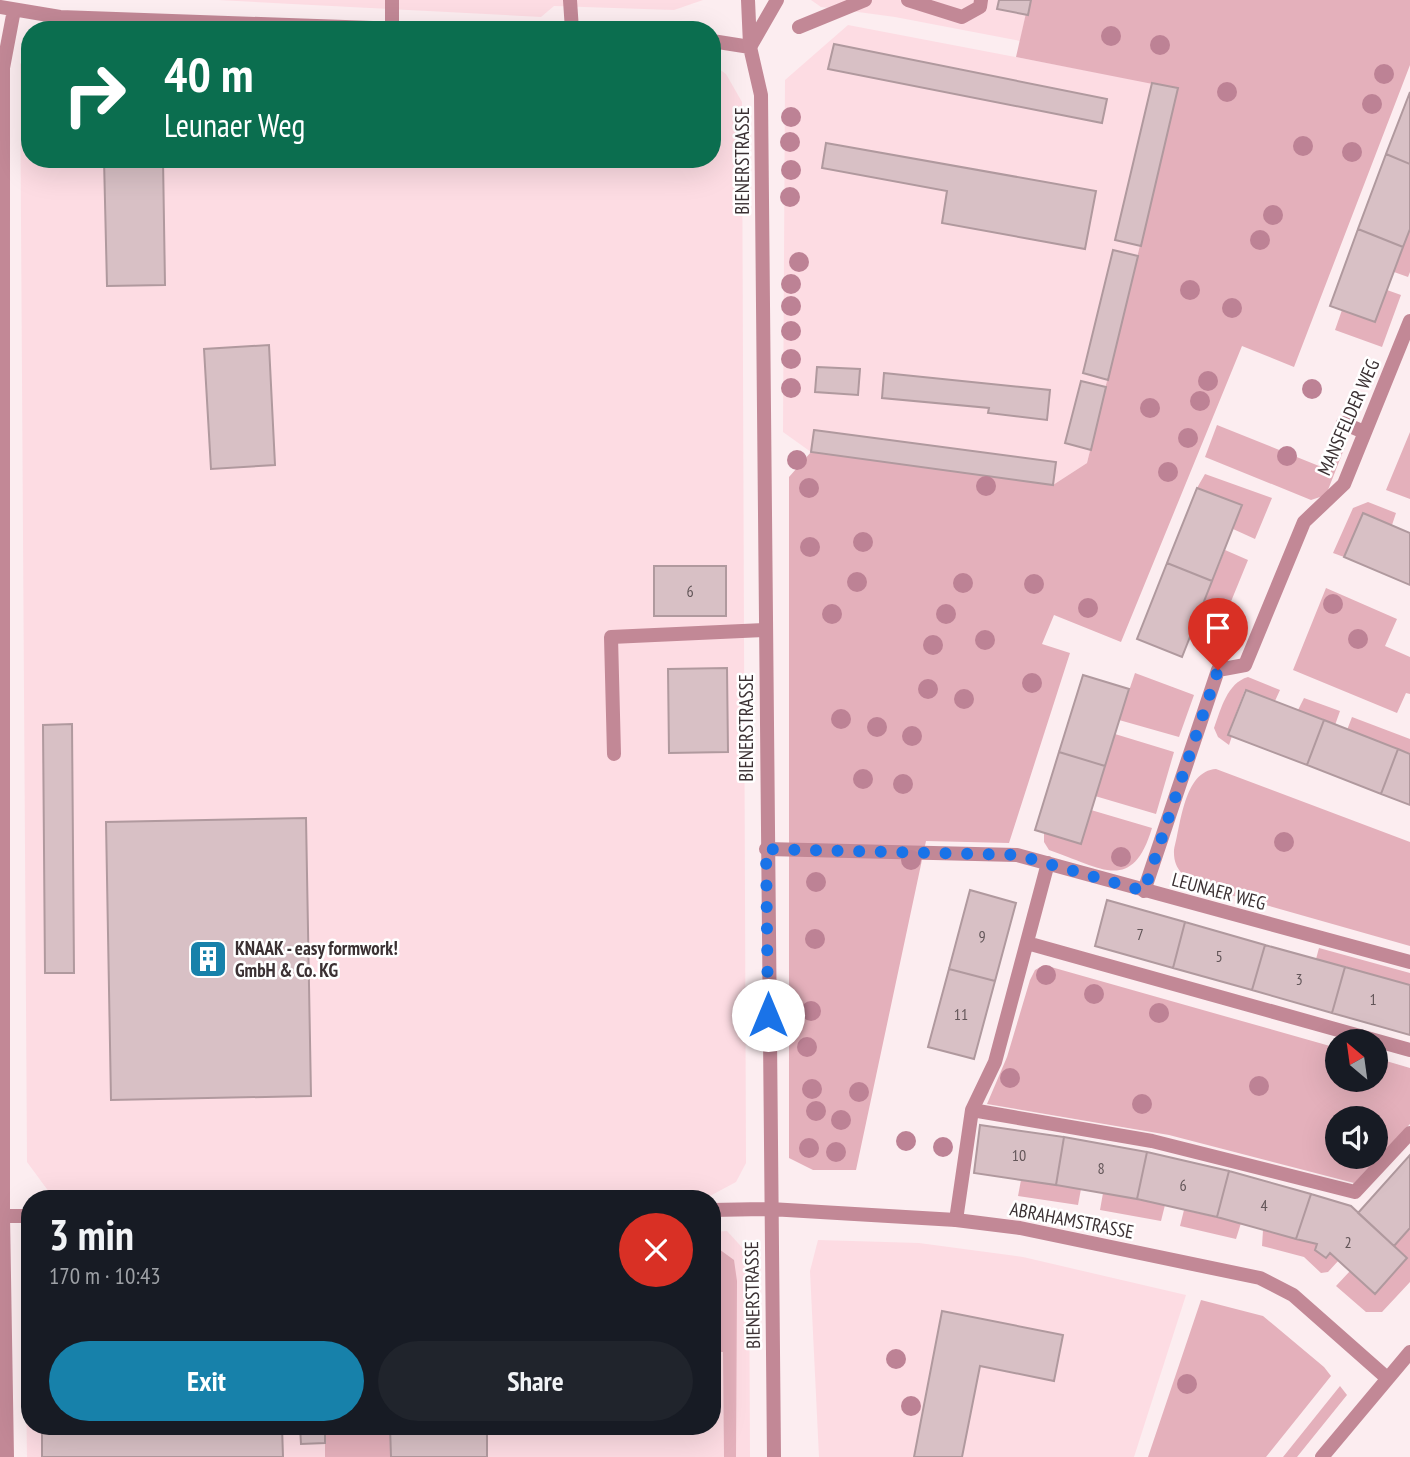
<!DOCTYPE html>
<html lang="en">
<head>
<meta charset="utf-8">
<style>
  :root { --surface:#171b24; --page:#20242c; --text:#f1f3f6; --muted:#9ea1a6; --accent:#1781aa }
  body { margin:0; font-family:"PT Sans Narrow",sans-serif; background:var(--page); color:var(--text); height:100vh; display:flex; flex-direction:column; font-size:26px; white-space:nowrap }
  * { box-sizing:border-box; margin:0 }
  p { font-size:23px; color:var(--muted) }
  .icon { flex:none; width:38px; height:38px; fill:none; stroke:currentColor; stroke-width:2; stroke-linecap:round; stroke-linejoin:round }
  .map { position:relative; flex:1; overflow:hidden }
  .panel { position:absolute; left:21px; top:1190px; width:700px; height:245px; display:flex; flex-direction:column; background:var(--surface); border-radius:28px; box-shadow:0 7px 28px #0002 }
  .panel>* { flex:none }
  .hud { position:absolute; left:21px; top:21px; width:700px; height:147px; border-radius:28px; box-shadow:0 7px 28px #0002; background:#0b6e4f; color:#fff; overflow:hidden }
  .needle { width:46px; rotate:331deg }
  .tools { position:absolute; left:1325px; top:1029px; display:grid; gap:14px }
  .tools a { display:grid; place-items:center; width:63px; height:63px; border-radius:50%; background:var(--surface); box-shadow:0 7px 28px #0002; font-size:35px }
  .pin { position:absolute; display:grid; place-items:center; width:60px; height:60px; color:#fff; margin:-72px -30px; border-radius:50% 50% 50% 0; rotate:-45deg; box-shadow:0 0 7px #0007 }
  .pin .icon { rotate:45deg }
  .me { position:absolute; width:77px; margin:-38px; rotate:0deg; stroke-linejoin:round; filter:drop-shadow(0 0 5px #0008) }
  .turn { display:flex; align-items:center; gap:24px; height:147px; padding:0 28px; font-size:32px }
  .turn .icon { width:91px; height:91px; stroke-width:2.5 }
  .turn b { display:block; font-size:49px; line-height:60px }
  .round { display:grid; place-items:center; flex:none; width:74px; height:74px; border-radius:37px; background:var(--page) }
  .summary { display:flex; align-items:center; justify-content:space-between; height:119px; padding:0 28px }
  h1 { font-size:42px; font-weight:700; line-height:52px }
  .action { display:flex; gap:14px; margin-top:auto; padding:14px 28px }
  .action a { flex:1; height:80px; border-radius:42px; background:var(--accent); color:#fff; font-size:28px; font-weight:700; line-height:80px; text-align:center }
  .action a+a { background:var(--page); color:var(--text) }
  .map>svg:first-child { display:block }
</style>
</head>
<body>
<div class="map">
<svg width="1410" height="1457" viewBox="0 0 1410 1457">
  <rect width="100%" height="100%" fill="#fcedf0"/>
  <!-- built -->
  <path fill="#fddce3" d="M218,0h485l-29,10 -120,-4 -13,11z
    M811,0h218l-9,41 -125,-24 -74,-10z
    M848,25l330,63 -91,375 -34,22 -242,-33 -28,-20 2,-352z
    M30,55v104h682v-95l14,10 16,28 4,1061 -10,19 -28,15 -656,-1 -25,-34 -7,-1098z
    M727,1231l22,24 1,202h-723l-3,-196 6,-7v172h682v-194z
    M818,1240l101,3 104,14 163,38 -52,162h-315l-9,-186z"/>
  <!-- green -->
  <path fill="#e4b0bb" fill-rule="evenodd" d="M1029,0h381v65l-116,302 -52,-21 -121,296 -67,-27 -12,29 28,9 -61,190 -83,-2 -70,329h-43l-24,-12v-681l22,-25 242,33 34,-22 91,-374 -162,-32z
    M1410,229v43l-2,5 -14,-5z
    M1387,290l14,5 -19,52 -47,-17 7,-20 33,12z
    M1217,425l107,43 12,-29 10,5 -20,51 -15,5 -106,-43z
    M1410,432v67l-24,-9z
    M1205,474l67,24 -17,41 -22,-10 9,-24 -45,-17z
    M1368,502l28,11 -4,12 -29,-12 -19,44 -11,-4 20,-45z
    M1225,550l23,10 -25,61 -23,-10z
    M1326,588l71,31 -12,27 25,11v37l-4,-1 -9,20 -104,-43z
    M1135,673l59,22 -15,42 -60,-17z
    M1248,677l32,13 -5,11 -30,-11 -17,44 4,2 -3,9 -11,-8 -4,-9c7,-19 13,-45 34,-51z
    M1304,698l36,13 -5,14 -37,-15z
    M1352,717l58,22v15l-63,-24z
    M1115,734l59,18 -18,62 -61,-18z
    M1216,769l194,73v104l-208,-59c-17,-9 -29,-17 -28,-37 7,-26 10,-79 42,-81z
    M1091,810l61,18c-20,67 -52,39 -103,22l-5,-8v-10z
    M1319,948l91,25v12l-94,-26z
    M1044,965l293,83v32h39v-22l34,10v56l-56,59 -185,-48 -182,-31 20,-47 23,-77 5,-10zM1337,1118h39v39h-39z
    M1021,1180l60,9 -3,16 -60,-9z
    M1103,1193l62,12 -4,16 -61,-11z
    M1184,1210l57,13 -5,16 -56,-13z
    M1410,1228v54l-28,30h-16l-30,-26 14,-15 56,-13 -12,-12z
    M1263,1230l54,14 -2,6 10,8 5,-5 9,7 -11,12 -7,1 -17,-16 -42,-11z
    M712,1244l22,16 3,21 -1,176h-12l-1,-105h-11z
    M1201,1300l62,16 61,51 7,9 -65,81h-118z
    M1340,1386l7,9 -50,62h-14z
    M325,1426h65l1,31h-66z"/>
  <!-- building -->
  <path fill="#d8c0c5" stroke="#b0999e" stroke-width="2" d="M999,0h32l-3,15 -31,-6z
    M834,44l273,55 -5,24 -274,-54z
    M1152,83l26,5 -37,158 -26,-6z
    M1410,92v72l-24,-10z
    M826,143l270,48 -11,58 -143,-26 5,-32 -125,-23z
    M1386,154l24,10v65l-7,18 -45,-18z
    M104,159h59l2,126 -58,1z
    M1358,229l45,18 -28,75 -45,-16z
    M1113,250l25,6 -30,124 -25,-7z
    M269,345l6,120 -64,4 -7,-120z
    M817,367l43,2 -2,26 -43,-3z
    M884,373l166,17 -3,30 -59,-7 1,-5 -107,-10z
    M1081,381l25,6 -15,63 -26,-7z
    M814,430l242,32 -3,23 -242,-33z
    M1197,488l45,17 -30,76 -45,-18z
    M1363,513l47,20v52l-66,-28z
    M1167,563l45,18 -30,76 -45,-18z
    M654,566h72v50h-72z
    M727,668l1,84 -59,1 -1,-84z
    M1083,675l46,14 -24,77 -46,-14z
    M1246,690l78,30 -17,45 -79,-30z
    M1324,720l74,29 -17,45 -74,-29z
    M72,724l2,249h-29l-2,-248z
    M1398,749l12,5v51l-29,-11z
    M1059,752l46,14 -24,78 -46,-14z
    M306,818l5,278 -200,4 -5,-278z
    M970,890l46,13 -21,78 -46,-12z
    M1107,900l78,22 -12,46 -78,-22z
    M1185,922l80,23 -13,45 -79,-22z
    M1265,945l80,22 -13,46 -80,-23z
    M1345,967l65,18v50l-78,-22z
    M949,969l46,12 -21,78 -46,-12z
    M980,1125l84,12 -8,48 -82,-12z
    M1064,1137l83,15 -10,47 -81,-14z
    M1147,1152l82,19 -12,46 -80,-18z
    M1410,1155v73l-16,18 -36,-33z
    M1229,1171l82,23 -15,45 -79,-22z
    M1311,1194l40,12 56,52 -32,36 -45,-41 -4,5 -11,-8 2,-6 -21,-5z
    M942,1311l121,24 -9,46 -74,-15 -18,91h-48z
    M42,1426h240l1,31h-241z
    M300,1426h25v17l-24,1z
    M390,1426h97v31h-96z"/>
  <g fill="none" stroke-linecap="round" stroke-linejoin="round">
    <!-- lane -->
    <path stroke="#c28896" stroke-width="14" d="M392,0v26
      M570,0l2,30
      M748,0l2,45
      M908,0l54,17 18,-10 1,-7
      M799,27l66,-27
      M750,47l27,-47
      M1343,423l21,9
      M614,754l-3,-117 154,-7
      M766,849l251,6 393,107
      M1144,891l74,-221 27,-5 59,-143 40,-38 66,-163
      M1027,943l383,107
      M972,1110l180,31 203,51 55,-59
      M956,1220l16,-110 23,-48 53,-199"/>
    <!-- street -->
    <path stroke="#c28896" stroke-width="14" d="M0,7l60,10 369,13
      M712,41l38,6 11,48 13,1362
      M712,1210l58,-1 186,11 64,8 240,50 33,17 94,83
      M0,1216h30
      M7,1457l-4,-241v-1148l11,-58
      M1322,1457l88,-105"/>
  </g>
  <!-- trees -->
  <g fill="#bd8295">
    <circle cx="1111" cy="36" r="10"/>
    <circle cx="1160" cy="45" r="10"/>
    <circle cx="1384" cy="74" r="10"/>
    <circle cx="1227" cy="92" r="10"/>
    <circle cx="1372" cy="104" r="10"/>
    <circle cx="791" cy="117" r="10"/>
    <circle cx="790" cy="142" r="10"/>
    <circle cx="1303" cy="146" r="10"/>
    <circle cx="1352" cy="152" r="10"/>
    <circle cx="791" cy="170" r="10"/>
    <circle cx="790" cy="197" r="10"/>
    <circle cx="1273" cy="215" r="10"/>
    <circle cx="1260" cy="240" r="10"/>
    <circle cx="799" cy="262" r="10"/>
    <circle cx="791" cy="284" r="10"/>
    <circle cx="1190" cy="290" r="10"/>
    <circle cx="791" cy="306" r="10"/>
    <circle cx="1232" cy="308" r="10"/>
    <circle cx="791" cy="331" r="10"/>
    <circle cx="791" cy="359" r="10"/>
    <circle cx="1208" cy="381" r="10"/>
    <circle cx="791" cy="388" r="10"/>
    <circle cx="1312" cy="389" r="10"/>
    <circle cx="1200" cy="401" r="10"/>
    <circle cx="1150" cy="408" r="10"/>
    <circle cx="1188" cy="438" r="10"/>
    <circle cx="1287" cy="456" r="10"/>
    <circle cx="797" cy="460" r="10"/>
    <circle cx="1168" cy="472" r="10"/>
    <circle cx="986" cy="486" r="10"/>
    <circle cx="809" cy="488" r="10"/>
    <circle cx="863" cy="542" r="10"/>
    <circle cx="810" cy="547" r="10"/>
    <circle cx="857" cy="582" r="10"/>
    <circle cx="963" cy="583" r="10"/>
    <circle cx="1034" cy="584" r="10"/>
    <circle cx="1333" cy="604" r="10"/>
    <circle cx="1088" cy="608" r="10"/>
    <circle cx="832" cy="614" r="10"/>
    <circle cx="946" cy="614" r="10"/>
    <circle cx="1358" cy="639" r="10"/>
    <circle cx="985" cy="640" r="10"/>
    <circle cx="933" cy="645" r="10"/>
    <circle cx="1032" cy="683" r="10"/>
    <circle cx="928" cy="689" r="10"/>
    <circle cx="964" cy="699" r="10"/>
    <circle cx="841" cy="719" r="10"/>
    <circle cx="877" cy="727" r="10"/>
    <circle cx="912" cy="736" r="10"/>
    <circle cx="863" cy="779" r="10"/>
    <circle cx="903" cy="784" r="10"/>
    <circle cx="1284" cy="842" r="10"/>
    <circle cx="1121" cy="857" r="10"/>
    <circle cx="911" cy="860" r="10"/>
    <circle cx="816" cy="882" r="10"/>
    <circle cx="815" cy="939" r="10"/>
    <circle cx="1046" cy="975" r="10"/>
    <circle cx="1094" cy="994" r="10"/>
    <circle cx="811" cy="1011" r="10"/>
    <circle cx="1159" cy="1013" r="10"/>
    <circle cx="807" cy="1047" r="10"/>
    <circle cx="1010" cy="1078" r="10"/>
    <circle cx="1259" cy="1086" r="10"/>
    <circle cx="812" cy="1089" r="10"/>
    <circle cx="859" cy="1092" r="10"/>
    <circle cx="1142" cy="1104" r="10"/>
    <circle cx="816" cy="1111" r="10"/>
    <circle cx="841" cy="1120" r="10"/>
    <circle cx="906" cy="1141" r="10"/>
    <circle cx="943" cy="1147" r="10"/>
    <circle cx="809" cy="1148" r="10"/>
    <circle cx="836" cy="1152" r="10"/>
    <circle cx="896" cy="1359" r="10"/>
    <circle cx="1187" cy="1384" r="10"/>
    <circle cx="911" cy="1406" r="10"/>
  </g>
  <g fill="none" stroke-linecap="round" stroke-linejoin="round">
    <!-- route -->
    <path stroke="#1a73e8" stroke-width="12" stroke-dasharray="0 21.6" d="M768,1015l-2,-166 251,6 127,36 74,-221"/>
  </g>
  <!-- icons -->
  <defs>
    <symbol id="building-square" viewBox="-11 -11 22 22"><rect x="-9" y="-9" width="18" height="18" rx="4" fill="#1781aa" stroke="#fff"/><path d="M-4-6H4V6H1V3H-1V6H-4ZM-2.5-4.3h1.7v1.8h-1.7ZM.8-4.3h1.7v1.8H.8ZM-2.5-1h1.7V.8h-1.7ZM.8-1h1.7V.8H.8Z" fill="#fff"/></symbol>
  </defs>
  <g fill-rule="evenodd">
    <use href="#building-square" x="186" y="937" width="44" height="44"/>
  </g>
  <g text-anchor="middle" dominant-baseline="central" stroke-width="5" stroke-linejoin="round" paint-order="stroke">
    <!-- number labels -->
    <g font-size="16" fill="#625558">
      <text x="690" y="591">6</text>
      <text x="1140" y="934">7</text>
      <text x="982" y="936">9</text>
      <text x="1219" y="956">5</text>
      <text x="1299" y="979">3</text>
      <text x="1373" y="999">1</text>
      <text x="961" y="1014">11</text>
      <text x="1019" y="1155">10</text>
      <text x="1101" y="1168">8</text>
      <text x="1183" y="1185">6</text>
      <text x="1264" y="1205">4</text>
      <text x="1348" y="1242">2</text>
    </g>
    <!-- street labels -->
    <g font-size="19" fill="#3b3133" stroke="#fff">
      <text transform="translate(742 161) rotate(-90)">BIENERSTRASSE</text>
      <text transform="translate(1348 417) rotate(-66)">MANSFELDER WEG</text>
      <text transform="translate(746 728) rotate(-90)">BIENERSTRASSE</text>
      <text transform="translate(1219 891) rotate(15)">LEUNAER WEG</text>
      <text transform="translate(1072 1220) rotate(11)">ABRAHAMSTRASSE</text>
      <text transform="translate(752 1295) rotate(-91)">BIENERSTRASSE</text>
    </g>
    <!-- poi labels -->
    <g font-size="19" font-weight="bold" fill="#3b3133" stroke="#fff" text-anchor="start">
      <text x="235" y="948">KNAAK - easy formwork!<tspan x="235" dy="22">GmbH &amp; Co. KG</tspan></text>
    </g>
  </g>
</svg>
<div class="tools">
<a><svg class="needle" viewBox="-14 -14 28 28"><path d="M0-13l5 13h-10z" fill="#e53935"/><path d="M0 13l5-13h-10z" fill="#9ea1a6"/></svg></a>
<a><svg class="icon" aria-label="sound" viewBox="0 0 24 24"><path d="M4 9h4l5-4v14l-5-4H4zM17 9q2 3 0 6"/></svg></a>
</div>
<div class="pin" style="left:1218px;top:670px;background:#d93025"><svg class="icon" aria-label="arrive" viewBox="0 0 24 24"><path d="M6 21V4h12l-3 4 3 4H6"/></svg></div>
<svg class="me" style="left:768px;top:1015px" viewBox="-20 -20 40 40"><circle r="19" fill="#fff"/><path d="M0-13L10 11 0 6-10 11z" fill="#1a73e8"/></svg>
<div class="hud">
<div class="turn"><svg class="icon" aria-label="right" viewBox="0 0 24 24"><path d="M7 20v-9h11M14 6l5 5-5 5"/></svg><div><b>40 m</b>Leunaer Weg</div></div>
</div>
<section class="panel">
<div class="summary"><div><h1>3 min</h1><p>170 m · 10:43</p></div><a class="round" style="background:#d93025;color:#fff"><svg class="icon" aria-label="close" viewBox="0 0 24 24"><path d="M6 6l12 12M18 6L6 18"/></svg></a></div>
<div class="action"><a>Exit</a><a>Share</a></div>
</section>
</div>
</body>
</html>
